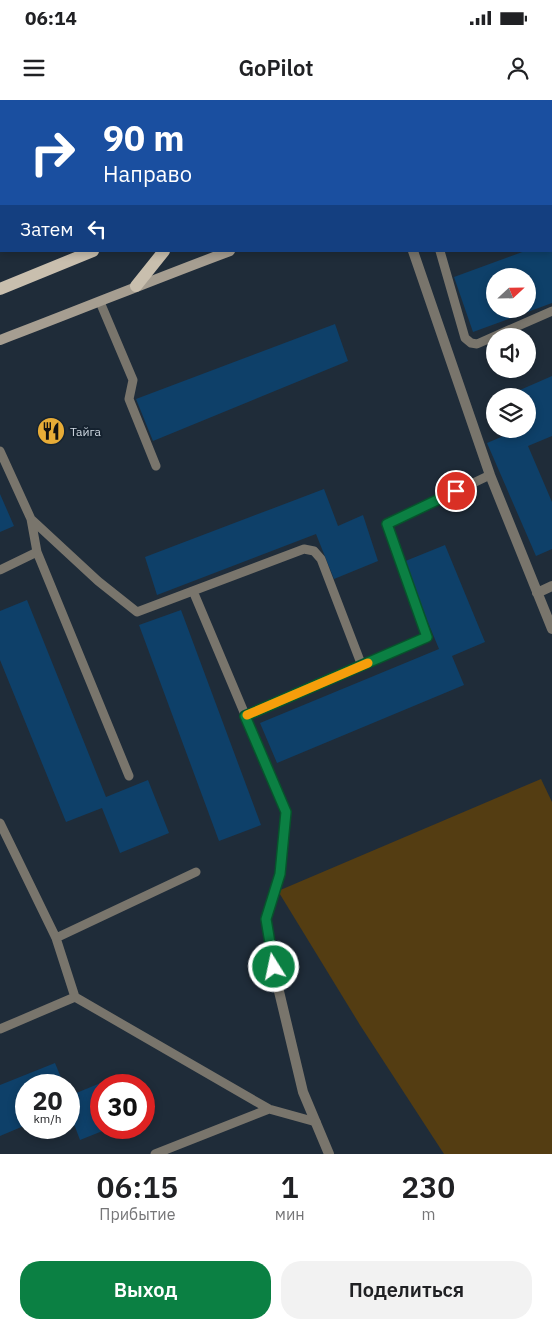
<!DOCTYPE html>
<html lang="ru">
<head>
<meta charset="utf-8">
<style>
  :root { --surface:#fff; --page:#f2f2f2; --text:#202124; --muted:#757577; --accent:#0b8043 }
  body { margin:0; font-family:"IBM Plex Sans",sans-serif; background:var(--page); color:var(--text); height:100vh; display:flex; flex-direction:column; font-size:19px; white-space:nowrap }
  * { box-sizing:border-box; margin:0 }
  p { font-size:16px; color:var(--muted) }
  .icon { flex:none; width:28px; height:28px; fill:none; stroke:currentColor; stroke-width:2; stroke-linecap:round; stroke-linejoin:round }
  .map { position:relative; height:1054px; overflow:hidden }
  .panel { display:flex; flex-direction:column; background:var(--surface); flex:1 }
  .panel>* { flex:none }
  .banner { position:absolute; left:0px; top:0px; width:552px; height:152px; box-shadow:0 2px 8px #0003; background:#1a4fa0; color:#fff; overflow:hidden }
  .needle { width:32px; rotate:68deg }
  .tools { position:absolute; left:486px; top:168px; display:grid; gap:10px }
  .tools a { display:grid; place-items:center; width:50px; height:50px; border-radius:50%; background:var(--surface); box-shadow:0 2px 8px #0003; font-size:25px }
  .speed { position:absolute; left:15px; top:974px; display:flex; gap:10px; font-size:25px; font-weight:700; text-align:center }
  .speed>* { display:grid; place-content:center; width:65px; height:65px; border-radius:50%; background:var(--surface); box-shadow:0 2px 8px #0003; line-height:1 }
  .speed small { font-size:12px; font-weight:400 }
  .speed .limit { border:8px solid #d22; background:#fff; color:#111 }
  .pin { position:absolute; display:grid; place-items:center; width:42px; height:42px; color:#fff; margin:-21px; border:2px solid #fff; border-radius:50%; box-shadow:0 1px 5px #0007 }
  .me { position:absolute; width:55px; margin:-28px; rotate:350deg; stroke-linejoin:round; filter:drop-shadow(0 0 4px #0008) }
  .turn { display:flex; align-items:center; gap:18px; height:105px; padding:0 20px; font-size:22px }
  .turn .icon { width:65px; height:65px; stroke-width:2.5 }
  .turn b { display:block; font-size:35px; line-height:42px }
  .then { display:flex; align-items:center; height:48px; padding:0 20px; background:#0003; gap:10px; font-size:19px }
  .eta { display:flex; justify-content:space-evenly; align-items:center; height:85px; text-align:center }
  .eta b { font-size:30px; font-weight:600; line-height:35px }
  .cta { display:flex; gap:10px; margin-top:auto; padding:10px 20px }
  .cta a { flex:1; height:58px; border-radius:20px; background:var(--accent); color:#fff; font-size:20px; font-weight:600; line-height:58px; text-align:center }
  .cta a+a { background:var(--page); color:var(--text) }
  .status { display:flex; justify-content:space-between; align-items:center; height:35px; padding:0 25px; background:var(--surface); direction:ltr }
  .status svg { height:14px; fill:currentColor }
  header { display:flex; justify-content:space-between; align-items:center; height:65px; padding:0 20px; background:var(--surface); font-size:22px; font-weight:600 }
  .map>svg:first-child { display:block }
</style>
</head>
<body>
<div class="status"><b>06:14</b><svg viewBox="0 0 49 12"><path d="M0 12V9h3v3zM5 12V6h3v6zM10 12V3h3v9zM15 12V0h3v12zM26 1h20v11H26zM47 4h2v5h-2z"/></svg></div>
<header><svg class="icon" aria-label="menu" viewBox="0 0 24 24"><path d="M4 6h16M4 12h16M4 18h16"/></svg>GoPilot<svg class="icon" aria-label="person" viewBox="0 0 24 24"><circle cx="12" cy="8" r="4"/><path d="M4 21q1-7 8-7t8 7"/></svg></header>
<div class="map">
<svg width="552" height="1054" viewBox="0 0 552 1054">
  <rect width="100%" height="100%" fill="#1f2c39"/>
  <!-- green -->
  <path fill="#543d12" d="M541,679l11,23v352h-108l-84,-129 -82,-134z"/>
  <!-- building -->
  <path fill="#0e4069" fill-rule="evenodd" d="M525,151h27v52l-79,29 -19,-55zM495,176h33v33h-33z
    M335,224l13,37 -195,80 -17,-42z
    M552,276v60l-24,10 24,56v47l-16,7 -49,-113 33,-14h8v-33h-22z
    M324,389l14,37 25,-11 15,46 -44,18 -18,-45 -159,61 -12,-38z
    M0,394l14,32 -14,6z
    M445,445l40,97 -33,14 12,29 -187,78 -17,-40 179,-74 -36,-87z
    M27,500l79,197 42,-17 21,53 -49,20 -18,-45 -36,14 -66,-162v-49z
    M181,510l80,215 -42,16 -80,-216z
    M55,963l9,22h-38v40l-26,11v-51z
    M120,975l4,10h-23v43h9l-30,12 -11,-29v-15z"/>
  <g fill="none" stroke-linecap="round" stroke-linejoin="round">
    <!-- lane -->
    <path stroke="#79756c" stroke-width="9" d="M551,80h1
      M440,151l25,87 6,5 6,1 75,-33
      M100,202l33,78 -4,19 27,67
      M0,351l31,68 67,62 39,31 167,-63 10,2 7,8 41,107
      M37,452l92,224
      M0,470l37,-18 -6,-33
      M193,491l93,221
      M245,616l182,-79 -40,-113 103,-49
      M0,723l56,115 19,59 -75,32
      M56,838l140,-66
      M75,897l194,112 47,13
      M155,1054l114,-45"/>
    <!-- street -->
    <path stroke="#79756c" stroke-width="10" d="M413,151l77,224 62,154
      M537,493l15,-7
      M286,712l-6,62 -14,45 11,64 26,109 26,62"/>
    <!-- secondary -->
    <path stroke="#a69e91" stroke-width="10" d="M105,1l3,-1
      M551,23h1
      M0,43h1
      M0,240c77,-29 152,-60 230,-89"/>
    <!-- primary -->
    <path stroke="#c9bfae" stroke-width="12" d="M234,1l3,-1
      M369,1l1,-1
      M462,1l3,-1
      M0,99h1
      M136,186l28,-35
      M0,189l93,-38"/>
  </g>
  <g fill="none" stroke-linecap="round" stroke-linejoin="round">
    <defs>
      <path id="route" d="M274,867l-8,-48 14,-45 6,-62 -41,-96 182,-79 -40,-113 69,-33"/>
    </defs>
    <!-- route casing -->
    <use href="#route" stroke="#07532c" stroke-width="12"/>
    <!-- route -->
    <use href="#route" stroke="#0b8043" stroke-width="9"/>
    <!-- slow -->
    <path stroke="#f59e0b" stroke-width="9" d="M247,615l121,-52"/>
  </g>
  <!-- icons -->
  <defs>
    <symbol id="restaurant-disc" viewBox="-11 -11 22 22"><circle r="9.5" fill="#e7ac37" stroke="#15222f"/><path d="M-5-6h1v4h1v-4h1v4h1v-4h1v5L-1.5 .5V6h-2V.5L-5-1ZM5-6V6H3V1.5H1.5Q1.5-4 5-6Z" fill="#111"/></symbol>
  </defs>
  <g fill-rule="evenodd">
    <use href="#restaurant-disc" x="35" y="315" width="32" height="32"/>
  </g>
  <g text-anchor="middle" dominant-baseline="central" stroke-width="4" stroke-linejoin="round" paint-order="stroke">
    <!-- poi labels -->
    <g font-size="12" fill="#d2dbe4" stroke="#15222f" text-anchor="start">
      <text x="70" y="331">Тайга</text>
    </g>
  </g>
</svg>
<div class="tools">
<a><svg class="needle" viewBox="-14 -14 28 28"><path d="M0-13l5 13h-10z" fill="#e53935"/><path d="M0 13l5-13h-10z" fill="#757577"/></svg></a>
<a><svg class="icon" aria-label="sound" viewBox="0 0 24 24"><path d="M4 9h4l5-4v14l-5-4H4zM17 9q2 3 0 6"/></svg></a>
<a><svg class="icon" aria-label="layers" viewBox="0 0 24 24"><path d="M12 4l9 5-9 5-9-5zM3 14l9 5 9-5"/></svg></a>
</div>
<div class="speed"><div>20<small>km/h</small></div><div class="limit">30</div></div>
<div class="pin" style="left:456px;top:391px;background:#d93025"><svg class="icon" aria-label="arrive" viewBox="0 0 24 24"><path d="M6 21V4h12l-3 4 3 4H6"/></svg></div>
<svg class="me" style="left:274px;top:867px" viewBox="-20 -20 40 40"><circle r="17" fill="#0b8043" stroke="#fff" stroke-width="3"/><path d="M0-11L8 9 0 5-8 9z" fill="#fff"/></svg>
<div class="banner">
<div class="turn"><svg class="icon" aria-label="right" viewBox="0 0 24 24"><path d="M7 20v-9h11M14 6l5 5-5 5"/></svg><div><b>90 m</b>Направо</div></div>
<div class="then">Затем<svg class="icon" aria-label="left" viewBox="0 0 24 24"><path d="M17 20v-9H6M10 6l-5 5 5 5"/></svg></div>
</div>
</div>
<section class="panel">
<div class="eta">
<div><b>06:15</b><p>Прибытие</p></div>
<div><b>1</b><p>мин</p></div>
<div><b>230</b><p>m</p></div>
</div>
<div class="cta"><a>Выход</a><a>Поделиться</a></div>
</section>
</body>
</html>
